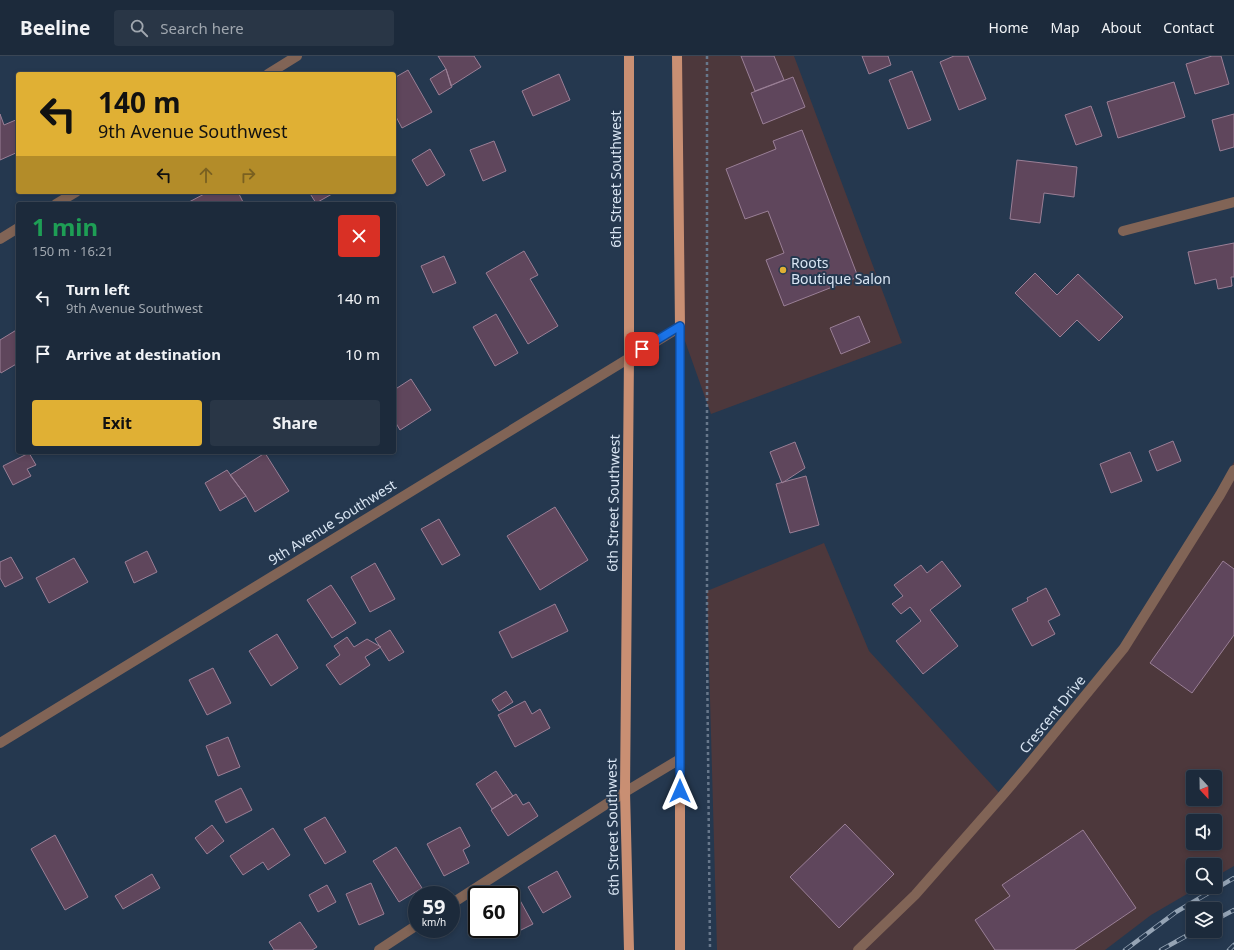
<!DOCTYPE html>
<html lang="en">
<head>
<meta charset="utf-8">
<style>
  :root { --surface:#1c2a3b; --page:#293646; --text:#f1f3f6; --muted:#a0a7af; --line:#3a4655; --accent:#e0b034 }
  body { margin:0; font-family:"Noto Sans",sans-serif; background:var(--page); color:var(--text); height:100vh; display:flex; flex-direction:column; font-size:15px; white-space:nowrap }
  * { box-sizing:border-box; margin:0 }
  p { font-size:13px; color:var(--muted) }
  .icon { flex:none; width:22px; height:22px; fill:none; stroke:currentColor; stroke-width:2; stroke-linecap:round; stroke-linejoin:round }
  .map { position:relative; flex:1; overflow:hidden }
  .details { position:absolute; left:16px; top:146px; width:380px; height:252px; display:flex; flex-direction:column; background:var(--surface); border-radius:4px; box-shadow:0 2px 6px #0003,0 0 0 1px var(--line) }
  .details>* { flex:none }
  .top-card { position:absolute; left:16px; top:16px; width:380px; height:122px; border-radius:4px; box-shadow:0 2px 6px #0003,0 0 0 1px var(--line); background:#e0b034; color:#111; overflow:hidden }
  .needle { width:26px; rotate:158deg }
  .fabs { position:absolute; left:1186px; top:714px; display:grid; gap:8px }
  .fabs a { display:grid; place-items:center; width:36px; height:36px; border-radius:4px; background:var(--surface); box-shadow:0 2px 6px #0003,0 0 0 1px var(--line); font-size:20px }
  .speed { position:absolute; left:408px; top:830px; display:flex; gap:8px; font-size:20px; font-weight:700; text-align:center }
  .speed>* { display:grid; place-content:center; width:52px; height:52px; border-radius:50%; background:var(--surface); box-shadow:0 2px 6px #0003,0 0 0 1px var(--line); line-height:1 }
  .speed small { font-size:10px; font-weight:400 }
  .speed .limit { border:2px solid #111; border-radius:6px; background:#fff; color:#111 }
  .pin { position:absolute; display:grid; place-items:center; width:34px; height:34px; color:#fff; margin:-17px; border-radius:8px; box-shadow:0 2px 6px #0006 }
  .me { position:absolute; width:44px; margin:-22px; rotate:0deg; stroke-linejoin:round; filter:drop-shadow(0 0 3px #0008) }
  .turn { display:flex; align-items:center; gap:14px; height:84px; padding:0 16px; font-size:18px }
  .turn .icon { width:52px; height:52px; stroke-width:2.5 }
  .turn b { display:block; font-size:28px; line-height:34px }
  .lanes { display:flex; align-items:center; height:38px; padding:0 16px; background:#0003; justify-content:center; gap:20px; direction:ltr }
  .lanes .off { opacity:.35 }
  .round { display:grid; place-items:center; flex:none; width:42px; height:42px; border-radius:4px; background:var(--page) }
  .overview { display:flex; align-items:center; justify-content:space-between; height:68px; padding:0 16px }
  h1 { font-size:24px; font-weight:700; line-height:30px; color:#1e9e55 }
  .cta { display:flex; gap:8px; margin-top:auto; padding:8px 16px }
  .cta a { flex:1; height:46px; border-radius:4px; background:var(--accent); color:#111; font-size:16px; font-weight:700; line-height:46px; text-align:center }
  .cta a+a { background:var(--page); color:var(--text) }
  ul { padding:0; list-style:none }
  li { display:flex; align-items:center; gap:12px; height:56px; padding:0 16px }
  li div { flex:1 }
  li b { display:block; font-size:15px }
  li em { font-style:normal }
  header { display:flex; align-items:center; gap:24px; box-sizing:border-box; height:56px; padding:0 20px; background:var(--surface); border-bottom:1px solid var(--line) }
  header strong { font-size:19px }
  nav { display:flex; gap:22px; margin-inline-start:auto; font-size:14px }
  .search { width:280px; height:36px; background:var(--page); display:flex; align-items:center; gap:10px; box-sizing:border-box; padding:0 14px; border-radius:4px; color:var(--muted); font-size:15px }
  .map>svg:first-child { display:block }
</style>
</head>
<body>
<header>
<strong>Beeline</strong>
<div class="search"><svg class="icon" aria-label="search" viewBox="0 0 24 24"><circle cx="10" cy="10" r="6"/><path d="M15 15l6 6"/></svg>Search here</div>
<nav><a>Home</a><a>Map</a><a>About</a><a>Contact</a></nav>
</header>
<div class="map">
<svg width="1234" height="894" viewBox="0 0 1234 894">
  <rect width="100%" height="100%" fill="#25384f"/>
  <!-- commercial -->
  <path fill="#4d383c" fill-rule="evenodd" d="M678,0h116l108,287 -191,71 -31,-87z
    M1234,406v404l-19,11v-12h-22v22h6l-48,28 -46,35h-388l-10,-359 117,-48 45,108 133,145 122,-148zM1193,721h22v22h-22zM1193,765h22v22h-22z"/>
  <!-- building -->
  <path fill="#5f465c" stroke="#9a7f96" d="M438,0h36l7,11 -30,19 -5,-17z
    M741,0h33l10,24 -29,11z
    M862,0h26l3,9 -22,9z
    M954,0h14l18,43 -27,11 -19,-48z
    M1212,0h9l8,28 -34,10 -9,-30z
    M446,13l6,18 -13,8 -9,-16z
    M408,14l24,42 -30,16 -8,-15v-35z
    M912,15l19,49 -23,9 -19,-49z
    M559,18l11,26 -37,16 -11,-25z
    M793,21l12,30 -42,17 -12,-31z
    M1174,26l11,35 -67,21 -11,-36z
    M1091,50l11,30 -26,9 -11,-30z
    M0,58l4,11 14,-6v33l-18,8z
    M1234,58v33l-14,4 -8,-31z
    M802,74l56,147 -74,29 -18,-46 18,-7 -16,-42 -23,8 -19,-50 50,-20 -3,-8z
    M494,85l12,30 -23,10 -13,-31z
    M430,93l15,26 -18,11 -15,-26z
    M1017,104l60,7 -3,30 -30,-4 -4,30 -30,-4z
    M208,136h30l6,12h-54l-1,-2z
    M309,136h22l1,2 -16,9z
    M1234,187v34h-3l1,9 -14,3 -2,-10 -21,5 -7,-32z
    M524,195l14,24 -8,4 28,47 -30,18 -42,-71z
    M444,200l12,27 -23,10 -12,-27z
    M1035,217l22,22 21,-21 45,43 -24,24 -22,-21 -17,17 -45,-44z
    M496,258l22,39 -23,13 -22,-39z
    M859,260l11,26 -29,12 -11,-26z
    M18,273v34l-17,10 -1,-2v-31z
    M411,323l20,31 -31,20 -6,-10v-30z
    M1173,385l8,20 -24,10 -8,-20z
    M795,386l10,26 -23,15 -12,-31z
    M1130,396l12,29 -31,12 -11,-29z
    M29,397l7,12 -9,4 4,7 -18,9 -10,-19z
    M265,397l24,38 -34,21 -9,-16 -16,-21z
    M227,414l19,26 -26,15 -15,-28z
    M806,420l13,49 -29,8 -14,-49z
    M555,451l33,53 -48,30 -33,-54z
    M439,463l21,36 -18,10 -21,-36z
    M147,495l10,21 -23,11 -9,-21z
    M11,501l12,21 -18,9 -5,-9v-16z
    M74,502l14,24 -39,21 -13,-25z
    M942,505l19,25 -31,24 28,36 -35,28 -27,-33 25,-20 -11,-14 -9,7 -9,-10 11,-8 -9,-11 27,-20 6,8z
    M1223,505l11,8v66l-42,58 -42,-30z
    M375,507l20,36 -25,13 -19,-35z
    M331,529l25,38 -24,15 -25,-38z
    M1046,532l14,27 -12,6 7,13 -23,12 -20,-37 16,-8 -1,-3z
    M555,548l13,27 -56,27 -13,-26z
    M390,574l14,22 -15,9 -14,-22z
    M277,578l21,34 -27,18 -22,-35z
    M347,581l7,10 13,-8 14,8 -16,10 5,8 -30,20 -14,-20 14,-10 -6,-9z
    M213,612l18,35 -24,12 -18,-35z
    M506,635l7,11 -14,9 -7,-11z
    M525,645l7,13 8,-5 10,19 -35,19 -17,-32z
    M228,681l12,30 -22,9 -12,-30z
    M496,715l17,25 -21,13 -16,-25z
    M241,732l11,22 -26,13 -11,-22z
    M516,738l7,11 6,-3 9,14 -30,20 -17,-26z
    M325,761l21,35 -21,12 -21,-35z
    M845,768l49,50 -55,54 -49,-51z
    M212,769l12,16 -17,13 -12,-16z
    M460,771l10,19 -7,4 6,13 -25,13 -17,-32z
    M273,772l17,27 -22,15 -5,-8 -20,13 -13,-19z
    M1083,774l53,78 -62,42h-79l-20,-30 35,-24 -8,-11z
    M55,779l33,62 -23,13 -34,-61z
    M396,791l26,41 -23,14 -26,-41z
    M557,815l14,26 -28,16 -15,-26z
    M152,818l8,14 -37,21 -8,-13z
    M371,827l13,31 -25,11 -13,-31z
    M327,829l9,17 -18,10 -9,-17z
    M516,837l17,31 -22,11 -3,-6h3v-33z
    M300,866l17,25 -5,3h-38l-5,-8z"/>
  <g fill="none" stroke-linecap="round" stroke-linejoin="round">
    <!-- path -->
    <path stroke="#67778b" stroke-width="2.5" stroke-dasharray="3 3" stroke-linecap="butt" d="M707,0v595l3,299"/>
    <!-- street -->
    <path stroke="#816456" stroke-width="10" d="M268,18l29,-18
      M56,148l20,-12
      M1123,175l111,-29
      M0,183l18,-11
      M0,687l680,-416
      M451,848l174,-112 55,-33
      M379,894l38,-25
      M858,894l57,-55 87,-99 23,-27 99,-121 96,-153 14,-25"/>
    <!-- primary -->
    <path stroke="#c98f73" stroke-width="10" d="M677,0l3,271v623
      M629,894l-4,-158 4,-435v-301"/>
    <defs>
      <path id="rail" d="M1215,864l19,-10
        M1125,894l51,-38 58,-34
        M1161,894l34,-19
        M1229,894l5,-5"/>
    </defs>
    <!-- rail casing -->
    <use href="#rail" stroke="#95a4b5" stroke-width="4.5"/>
    <!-- rail -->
    <use href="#rail" stroke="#25384f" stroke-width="3" stroke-dasharray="9" stroke-linecap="butt"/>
  </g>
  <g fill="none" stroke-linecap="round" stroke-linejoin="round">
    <defs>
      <path id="route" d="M642,293l38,-23v465"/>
    </defs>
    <!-- route casing -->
    <use href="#route" stroke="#114b97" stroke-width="10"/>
    <!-- route -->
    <use href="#route" stroke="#1a73e8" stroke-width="7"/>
  </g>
  <!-- markers -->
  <circle fill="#e0b034" stroke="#25384f" stroke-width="1.5" cx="783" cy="214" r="4"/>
  <g text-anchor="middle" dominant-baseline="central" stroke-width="4" stroke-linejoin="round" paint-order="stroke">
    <!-- street labels -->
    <g font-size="14" fill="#d9e5f3" stroke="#25384f">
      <text transform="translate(615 123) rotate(-90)">6th Street Southwest</text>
      <text transform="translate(613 447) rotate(-89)">6th Street Southwest</text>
      <text transform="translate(332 466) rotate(-32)">9th Avenue Southwest</text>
      <text transform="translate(1052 658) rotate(-51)">Crescent Drive</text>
      <text transform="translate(612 771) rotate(-91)">6th Street Southwest</text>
    </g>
    <!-- poi labels -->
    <g font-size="14" fill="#d9e5f3" stroke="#25384f" text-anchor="start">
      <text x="791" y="206">Roots<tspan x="791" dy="16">Boutique Salon</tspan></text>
    </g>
  </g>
</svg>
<div class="fabs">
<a><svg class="needle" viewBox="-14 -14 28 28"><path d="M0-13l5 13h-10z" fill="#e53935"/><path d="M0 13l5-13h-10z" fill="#a0a7af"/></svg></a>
<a><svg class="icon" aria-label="sound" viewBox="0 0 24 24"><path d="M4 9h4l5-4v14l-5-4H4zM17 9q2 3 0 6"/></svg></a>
<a><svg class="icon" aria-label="search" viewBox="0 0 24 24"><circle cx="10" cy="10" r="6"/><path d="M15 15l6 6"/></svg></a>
<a><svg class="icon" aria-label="layers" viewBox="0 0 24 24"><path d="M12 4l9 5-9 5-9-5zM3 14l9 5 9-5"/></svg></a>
</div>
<div class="speed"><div>59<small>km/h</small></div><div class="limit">60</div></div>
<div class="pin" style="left:642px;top:293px;background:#d93025"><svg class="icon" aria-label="arrive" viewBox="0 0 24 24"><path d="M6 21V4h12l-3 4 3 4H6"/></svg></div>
<svg class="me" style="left:680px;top:735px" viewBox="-20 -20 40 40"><path d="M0-17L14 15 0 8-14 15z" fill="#1a73e8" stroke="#fff" stroke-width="4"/></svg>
<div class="top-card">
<div class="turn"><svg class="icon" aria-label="left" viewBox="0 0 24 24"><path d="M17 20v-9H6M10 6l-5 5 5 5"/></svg><div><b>140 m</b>9th Avenue Southwest</div></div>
<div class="lanes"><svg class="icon" aria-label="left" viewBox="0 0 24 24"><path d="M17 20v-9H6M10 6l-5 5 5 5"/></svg><svg class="icon off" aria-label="ahead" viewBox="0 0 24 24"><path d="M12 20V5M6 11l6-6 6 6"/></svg><svg class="icon off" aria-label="right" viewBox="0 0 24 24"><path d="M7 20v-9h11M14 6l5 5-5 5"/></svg></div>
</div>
<section class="details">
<div class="overview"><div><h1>1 min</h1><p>150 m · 16:21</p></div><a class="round" style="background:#d93025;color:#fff"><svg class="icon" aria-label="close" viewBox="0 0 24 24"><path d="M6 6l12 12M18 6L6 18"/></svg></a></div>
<ul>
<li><svg class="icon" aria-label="left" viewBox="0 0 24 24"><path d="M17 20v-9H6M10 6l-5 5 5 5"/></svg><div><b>Turn left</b><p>9th Avenue Southwest</p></div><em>140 m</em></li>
<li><svg class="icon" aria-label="arrive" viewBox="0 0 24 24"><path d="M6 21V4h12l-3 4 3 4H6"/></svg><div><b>Arrive at destination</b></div><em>10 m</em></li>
</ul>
<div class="cta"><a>Exit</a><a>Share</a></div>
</section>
</div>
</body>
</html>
